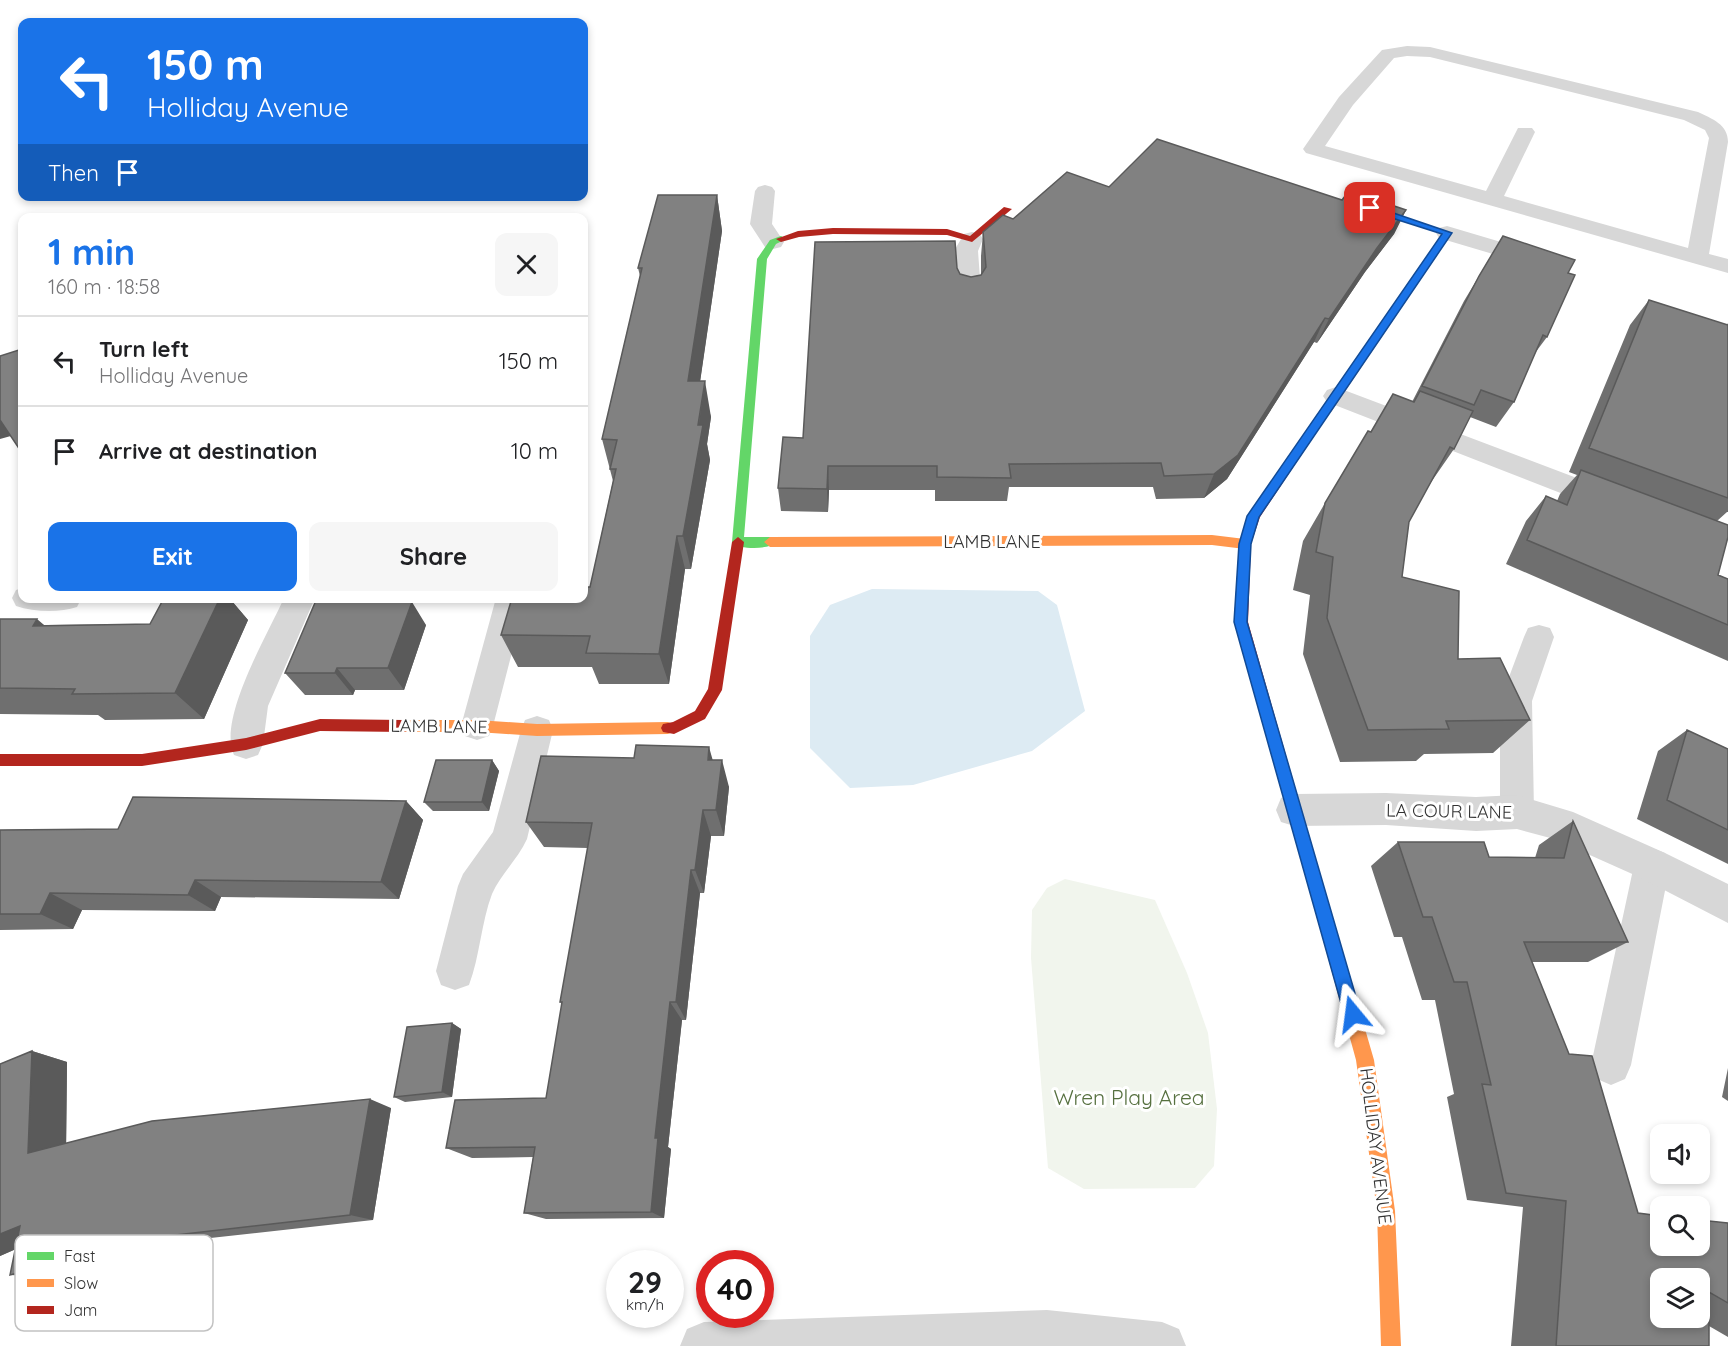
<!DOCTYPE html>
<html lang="en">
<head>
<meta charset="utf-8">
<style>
  :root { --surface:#fff; --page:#f6f6f6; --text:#202124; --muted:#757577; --line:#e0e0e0; --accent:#1a73e8 }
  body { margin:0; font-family:Quicksand,sans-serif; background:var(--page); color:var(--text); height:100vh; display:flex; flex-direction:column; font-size:22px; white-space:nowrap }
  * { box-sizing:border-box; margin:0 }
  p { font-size:20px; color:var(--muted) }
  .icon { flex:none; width:33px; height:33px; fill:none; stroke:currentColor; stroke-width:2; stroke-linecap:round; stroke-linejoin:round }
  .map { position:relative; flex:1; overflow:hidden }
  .details { position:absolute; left:18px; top:213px; width:570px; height:390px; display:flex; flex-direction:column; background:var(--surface); border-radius:12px; box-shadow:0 3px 9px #0003 }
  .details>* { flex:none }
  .guide { position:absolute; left:18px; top:18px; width:570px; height:183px; border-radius:12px; box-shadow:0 3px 9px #0003; background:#1a73e8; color:#fff; overflow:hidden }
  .buttons { position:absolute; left:1650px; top:1124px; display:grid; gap:12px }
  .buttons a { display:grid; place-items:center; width:60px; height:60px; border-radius:12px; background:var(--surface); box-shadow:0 3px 9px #0003; font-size:30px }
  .speed { position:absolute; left:606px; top:1250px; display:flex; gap:12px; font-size:30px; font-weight:700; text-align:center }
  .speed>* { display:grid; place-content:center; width:78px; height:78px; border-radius:50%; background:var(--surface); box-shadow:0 3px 9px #0003; line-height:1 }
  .speed small { font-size:15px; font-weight:400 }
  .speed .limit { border:9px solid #d22; background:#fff; color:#111 }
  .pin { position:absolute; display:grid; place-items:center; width:51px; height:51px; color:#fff; margin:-26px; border-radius:12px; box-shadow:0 3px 9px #0006 }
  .me { position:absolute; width:66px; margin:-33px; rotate:344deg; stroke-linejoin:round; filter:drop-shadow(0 0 4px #0008) }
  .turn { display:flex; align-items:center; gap:21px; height:126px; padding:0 30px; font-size:27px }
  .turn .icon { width:78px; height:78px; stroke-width:2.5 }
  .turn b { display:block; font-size:42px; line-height:51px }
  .then { display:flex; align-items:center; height:57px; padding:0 30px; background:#0003; gap:12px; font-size:22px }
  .round { display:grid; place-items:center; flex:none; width:63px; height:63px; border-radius:12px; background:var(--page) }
  .overview { display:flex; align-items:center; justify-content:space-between; height:102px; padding:0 30px }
  h1 { font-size:36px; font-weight:800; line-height:45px; color:var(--accent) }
  .button { display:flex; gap:12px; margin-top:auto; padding:12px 30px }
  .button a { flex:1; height:69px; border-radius:12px; background:var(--accent); color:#fff; font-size:24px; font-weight:800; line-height:69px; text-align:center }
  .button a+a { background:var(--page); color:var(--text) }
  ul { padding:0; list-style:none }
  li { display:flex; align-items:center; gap:18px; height:90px; padding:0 30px; border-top:2px solid var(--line) }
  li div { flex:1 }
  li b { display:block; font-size:22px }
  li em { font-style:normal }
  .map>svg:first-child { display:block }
</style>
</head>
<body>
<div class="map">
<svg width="1728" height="1346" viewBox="0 0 1728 1346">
  <rect width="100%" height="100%" fill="#fff"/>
  <!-- green -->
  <path fill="#f1f5ed" d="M1065,879l90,21 32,73 21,60 9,76 -3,57 -19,22 -111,1 -36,-21 -17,-210 1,-48 15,-22z"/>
  <!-- water -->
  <path fill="#ddebf3" d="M872,589l166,2 19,14 28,106 -53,40 -119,34 -63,3 -40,-40v-112l20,-31z"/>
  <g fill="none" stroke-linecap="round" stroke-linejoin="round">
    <!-- lane -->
    <path fill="#d7d7d7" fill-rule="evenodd" d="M1407,46l23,1 268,65c14,7 30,12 30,30l-19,112 19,5v14l-422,-120 -3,-4 36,-52 43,-47zM1407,56l23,1 254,63 21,10 4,8 -21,110 -184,-52 31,-64 -3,-4h-14l-32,63 -161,-45 28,-41 41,-47z
      M765,185l7,2 3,4 -3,33 12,18 -3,5 -8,2 -8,-2 -15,-23 5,-33 3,-4z
      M22,588v10l59,1 -4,8c-18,6 -43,5 -61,-1l-4,-8 4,-8z
      M496,598h30l-33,128 -4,10 -12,4 -12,-4 -4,-10z
      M1539,625l11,3 4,9 -22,64 2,111 -5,11 -12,5 -12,-5 -5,-11v-111l24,-64 4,-9z
      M537,716l12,4 4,10 -26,109c-9,20 -27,36 -35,55 -11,29 -12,62 -23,91l-14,5 -14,-5 -5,-14 22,-85 5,-12 30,-42 28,-102 4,-10z
      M1652,848l13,5 5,12 -39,200 -6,14 -14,6 -14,-6 -6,-14 43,-200 5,-12z"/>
    <!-- street -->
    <path fill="#d7d7d7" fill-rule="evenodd" d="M1447,226l64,19 4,5 -4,5 -8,2 -64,-19 -3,-5 3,-5z
      M972,232l8,2 3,5 -5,12 3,41 -3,5 -9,2 -9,-2 -3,-5 -3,-41 10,-17z
      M1336,387l283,107 4,7 -4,7 -10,4 -10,-4 -272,-106 -4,-6 4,-6z
      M284,598h31l-47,108 -5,38 -5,11 -12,4 -12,-4c-17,-36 34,-121 50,-157z
      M1386,793l90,4 41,-2 56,17 92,41 63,31v39l-89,-46 -85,-38 -37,-10 -41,2 -90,-6 -92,1 -13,-4 -5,-12 5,-12 13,-4z
      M1047,1310l115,12 17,7 7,17h-506l7,-17 17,-7z"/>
    <!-- fast -->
    <path fill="#63d668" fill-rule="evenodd" d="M781,236l5,3 -10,5 -9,15 -23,278h26l6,5c-7,8 -37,8 -44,0l25,-283 13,-19z"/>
    <!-- slow -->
    <path fill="#ff974d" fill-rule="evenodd" d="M1367,206h6l79,27 -121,179h-8v-6l119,-172 -75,-24z
      M1212,535l33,4 6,5 -6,5 -33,-4 -442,2 -6,-5 6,-5z
      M404,720h73l60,4 131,-2 5,2 2,4 -2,4 -5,2 -131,2 -60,-4h-73l-5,-2 -2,-4 2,-4z
      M1290,787l5,2 2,5 77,266 21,151 6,135h-20l-4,-135 -21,-151 -73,-266 2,-5z"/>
    <!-- jam -->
    <path fill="#b3261e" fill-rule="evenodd" d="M1004,207l8,2 -40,33 -25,-7 -114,-1 -34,3 -18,5 -5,-3 22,-8 35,-3 114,1 23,7z
      M1327,405l5,4 -72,108 -9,27 -3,78 49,172 -2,5 -5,2 -5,-2 -2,-5 -49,-172 5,-78 11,-31 73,-107z
      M738,537l6,5 -22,148 -17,29 -31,15 -11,-2 -2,-4 2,-4 10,-2 22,-11 13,-22 24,-147z
      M320,719l84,1 5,2 2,4 -2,4 -5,2 -84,-1 -74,19 -104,16h-142v-12h142l104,-16z"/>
  </g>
  <!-- wall -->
  <path fill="#6f6f6f" d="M1109,187l233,13 64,10 -12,24 -29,38 -48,71 -3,-1 -87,137 -23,19 -48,1 -3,-12h-144l-2,14h-72v-11h-106l-1,22 -47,-1 -3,-23 25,-50 154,-170 3,6 11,3 10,-2v-19l2,-24 30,-13z
    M717,195l5,36 -22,150 11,36 -4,27 3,16 -19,109h-6l-16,115h-70l-7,-17h-74l-17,-32 89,-48 23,-106 -11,-42 38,-163 -2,-8z
    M1503,236l65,37 -21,64 -12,16 -21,49 -18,25 -26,-10 -16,32 -27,39 -18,34 -7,55 56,82 72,61 -37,33 -69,1 -8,7 -76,1 -37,-108 7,-59 -17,-5 10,-49 22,-38 46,-71 41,-30 52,-101z
    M1649,300l78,25 1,-2v189h-1l-10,9 1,54 10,4v82l-222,-97 20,-43 20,-25 11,5 3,-7 17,-19 -8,-3 61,-147z
    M364,598l2,3 60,24 -22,65h-49l-2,5h-48l-20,-22z
    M231,600l17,20 -44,99 -99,1 -7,-5 -98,-1v-95l44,6 106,-1z
    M1687,730l41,19v115l-91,-45 21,-68z
    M492,760l7,11 -10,40h-56l-9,-9z
    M712,760l17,27 -5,49h-13l-7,57h-4l-14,127h-4l-14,127 3,2 -7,69 -118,1 -22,-6 9,-56 -61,1 -26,-10 100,-50 16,-94 -2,-2 28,-154 -44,-1 -18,-25z
    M406,801l17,19 -24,79 -178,-2 -6,14 -133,-1 -9,19 -73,1v-100l118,-1z
    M1573,821l55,121 -40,20h-56l37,92 69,159 90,10v114l-19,-11v20h-198l12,-139 -56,-7 -20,-103 7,-3 -19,-94h-13l-20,-63h-8l-23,-71 27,-24 91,15 46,1 4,-13z
    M452,1023l9,6 -9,68 -47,5 -11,-5z
    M32,1051l35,11 -1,81 325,-35 -18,112 -199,22 -123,35 -35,-28 -16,7v-192z
    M1728,1068v33l-6,-4z"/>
  <!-- shaded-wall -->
  <path fill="#5a5a5a" d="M717,195l5,36 -27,186 -7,-36z
    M1406,210l-12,24 -29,38 -48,71 12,-24 48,-71z
    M1325,318l-11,24 -87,137 -23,19 10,-24z
    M705,381l6,36 -4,27 3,16 -19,109 -8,-33z
    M0,415l18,19 -18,5z
    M828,466l1,24 -1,22 -1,-23z
    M677,536l8,33 -16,115 -10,-30z
    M220,598h16l-5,2 17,20 -44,99 -29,-26z
    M412,602l14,23 -22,65 -16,-22z
    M37,619l33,28 -37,-21z
    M337,668l18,22 -2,5 -18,-22z
    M709,747l8,28 -9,-15z
    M492,760l7,11 -10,40 -7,-9z
    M722,760l7,27 -5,49 -8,-26z
    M406,801l17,19 -24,79 -18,-17z
    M703,810l8,26 -7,57 -9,-23z
    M691,870l9,23 -14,127 -10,-18z
    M195,880l26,17 -6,14 -27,-16z
    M50,893l32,17 -9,19 -33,-15z
    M670,1002l12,18 -14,127 3,2 -7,69 -13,-6 4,-74z
    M452,1023l9,6 -9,68 -10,-5z
    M32,1051l35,11 -1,98 -38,-7z
    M370,1099l21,9 -18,112 -23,-5z
    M20,1226l39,4 -59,26v-22z
    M141,1239l33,3 -123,35 -41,-2z"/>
  <!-- building -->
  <path fill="#818181" stroke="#5a5a5a" stroke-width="1.5" fill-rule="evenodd" d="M1157,139l185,61 7,-9 57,19 -29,38 -48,71 -4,-1 -87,137 -24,19 -50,2 -3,-13 -152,1 2,14 -74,-1v-11h-109l-1,23 -49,-1 5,-51 20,1 12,-196 140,-1 2,27 3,6 11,3 10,-2 5,-8 -3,-35 20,-17 10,4 54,-47 42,15z
    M658,195h59l-29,186h17l-7,44h5l-20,111h-6l-18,118 -73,-1 4,-17 -89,-1 11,-37h72v-11h6l26,-118h-6l7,-29 -15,-1 40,-171h-4z
    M1503,236l72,24 -7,13 7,2 -28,62 -4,-2 -29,67 -33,-12 -7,15 -52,-19 57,-110z
    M1649,300l79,25v173l-139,-50z
    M22,349v104l-22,-33v-64z
    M1420,391l53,20 -19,38 -4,-2 -41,75 -7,55 57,14 -1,68 42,-1 30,62 -84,1 3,8 -81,1 -41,-112 6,-61 -17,-5 9,-49 43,-72 3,1 22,-38 21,8z
    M1581,470l147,55v12l-10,38 10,4v46l-201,-85 19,-44 21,9z
    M164,598h56l-45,95 -103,1 3,-5 -75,-1v-69h37l-4,7 117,-2z
    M317,598h47l-2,3 50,1 -24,66h-51l-2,5h-50z
    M1687,730l41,19v81l-61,-30z
    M636,745l73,2 -1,13h14l-6,50h-13l-8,60h-4l-15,132h-6l-15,136h3l-7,74 -127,1 11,-66 -89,1 9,-48 91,-2 16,-96h-2l32,-179 -66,-1 15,-66 93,2z
    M436,760h56l-10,42h-58z
    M133,797l273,4 -25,81 -186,-2 -7,15 -138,-2 -10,21h-40v-84l118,-1z
    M1573,821l55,121h-104l45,112 23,2 46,157 22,3v29h40v-25l28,3v80l-19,-11v54h-153l10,-145 -60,-8 -24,-109 9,1 -24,-103h-13l-22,-65h-9l-25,-75h86l5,15 75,1zM1660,1278h40v39h-40z
    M452,1023l-10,69 -48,5 13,-70z
    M32,1051l-4,102 124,-32 218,-22 -20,116 -209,24 -131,36 10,-49 -20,8v-170z"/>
  <!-- route -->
  <path fill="#1a73e8" stroke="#114b97" stroke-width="1.5" d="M1370,205l82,28 -193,284 -8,27 -4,78 114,392 -2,6 -6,3 -6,-3 -3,-6 -110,-392 5,-78 8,-28 195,-282 -75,-24 -2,-2z"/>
  <g text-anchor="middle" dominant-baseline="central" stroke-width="6" stroke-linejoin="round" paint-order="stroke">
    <!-- street labels -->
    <g font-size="18" fill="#333" stroke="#fff">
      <text x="992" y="541">LAMB LANE</text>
      <text transform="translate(439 726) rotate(1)">LAMB LANE</text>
      <text transform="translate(1449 811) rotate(1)">LA COUR LANE</text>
      <text transform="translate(1376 1146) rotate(83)">HOLLIDAY AVENUE</text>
    </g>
    <!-- near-park labels -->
    <g font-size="21" fill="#56703f" stroke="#fff">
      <text x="1129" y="1097">Wren Play Area</text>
    </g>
  </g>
  <!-- legend -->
  <rect x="15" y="1235" width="198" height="96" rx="9" fill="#fff" stroke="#c2c2c2" stroke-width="1.5"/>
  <rect x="27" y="1252" width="27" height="8" fill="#63d668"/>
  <rect x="27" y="1279" width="27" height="8" fill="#ff974d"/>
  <rect x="27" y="1306" width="27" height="8" fill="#b3261e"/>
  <g font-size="16" fill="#333">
    <text x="64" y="1262">Fast</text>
    <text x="64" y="1289">Slow</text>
    <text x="64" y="1316">Jam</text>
  </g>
</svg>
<div class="buttons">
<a><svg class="icon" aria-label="sound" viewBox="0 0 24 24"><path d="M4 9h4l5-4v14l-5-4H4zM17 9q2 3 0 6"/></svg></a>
<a><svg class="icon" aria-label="search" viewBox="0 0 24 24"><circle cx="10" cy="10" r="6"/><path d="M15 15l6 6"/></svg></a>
<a><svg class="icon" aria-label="layers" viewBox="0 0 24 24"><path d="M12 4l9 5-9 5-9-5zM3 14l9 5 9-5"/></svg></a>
</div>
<div class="speed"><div>29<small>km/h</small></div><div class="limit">40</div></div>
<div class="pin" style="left:1370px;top:208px;background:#d93025"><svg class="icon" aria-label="arrive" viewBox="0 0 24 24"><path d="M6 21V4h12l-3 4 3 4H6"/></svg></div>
<svg class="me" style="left:1353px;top:1014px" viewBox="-20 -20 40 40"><path d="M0-17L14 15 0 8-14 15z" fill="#1a73e8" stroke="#fff" stroke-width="4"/></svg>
<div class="guide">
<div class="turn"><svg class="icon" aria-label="left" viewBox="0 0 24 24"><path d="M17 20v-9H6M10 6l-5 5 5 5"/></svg><div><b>150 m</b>Holliday Avenue</div></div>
<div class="then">Then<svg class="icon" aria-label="arrive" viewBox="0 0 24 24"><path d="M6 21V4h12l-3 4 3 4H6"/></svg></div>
</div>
<section class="details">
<div class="overview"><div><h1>1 min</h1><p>160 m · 18:58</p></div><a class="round"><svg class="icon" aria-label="close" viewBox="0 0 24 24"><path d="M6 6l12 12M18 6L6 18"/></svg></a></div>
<ul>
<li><svg class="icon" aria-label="left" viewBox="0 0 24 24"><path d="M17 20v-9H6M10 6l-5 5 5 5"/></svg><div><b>Turn left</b><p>Holliday Avenue</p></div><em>150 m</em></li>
<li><svg class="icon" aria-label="arrive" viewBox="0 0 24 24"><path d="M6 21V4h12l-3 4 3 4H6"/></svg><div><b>Arrive at destination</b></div><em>10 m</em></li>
</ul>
<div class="button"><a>Exit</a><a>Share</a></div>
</section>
</div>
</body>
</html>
